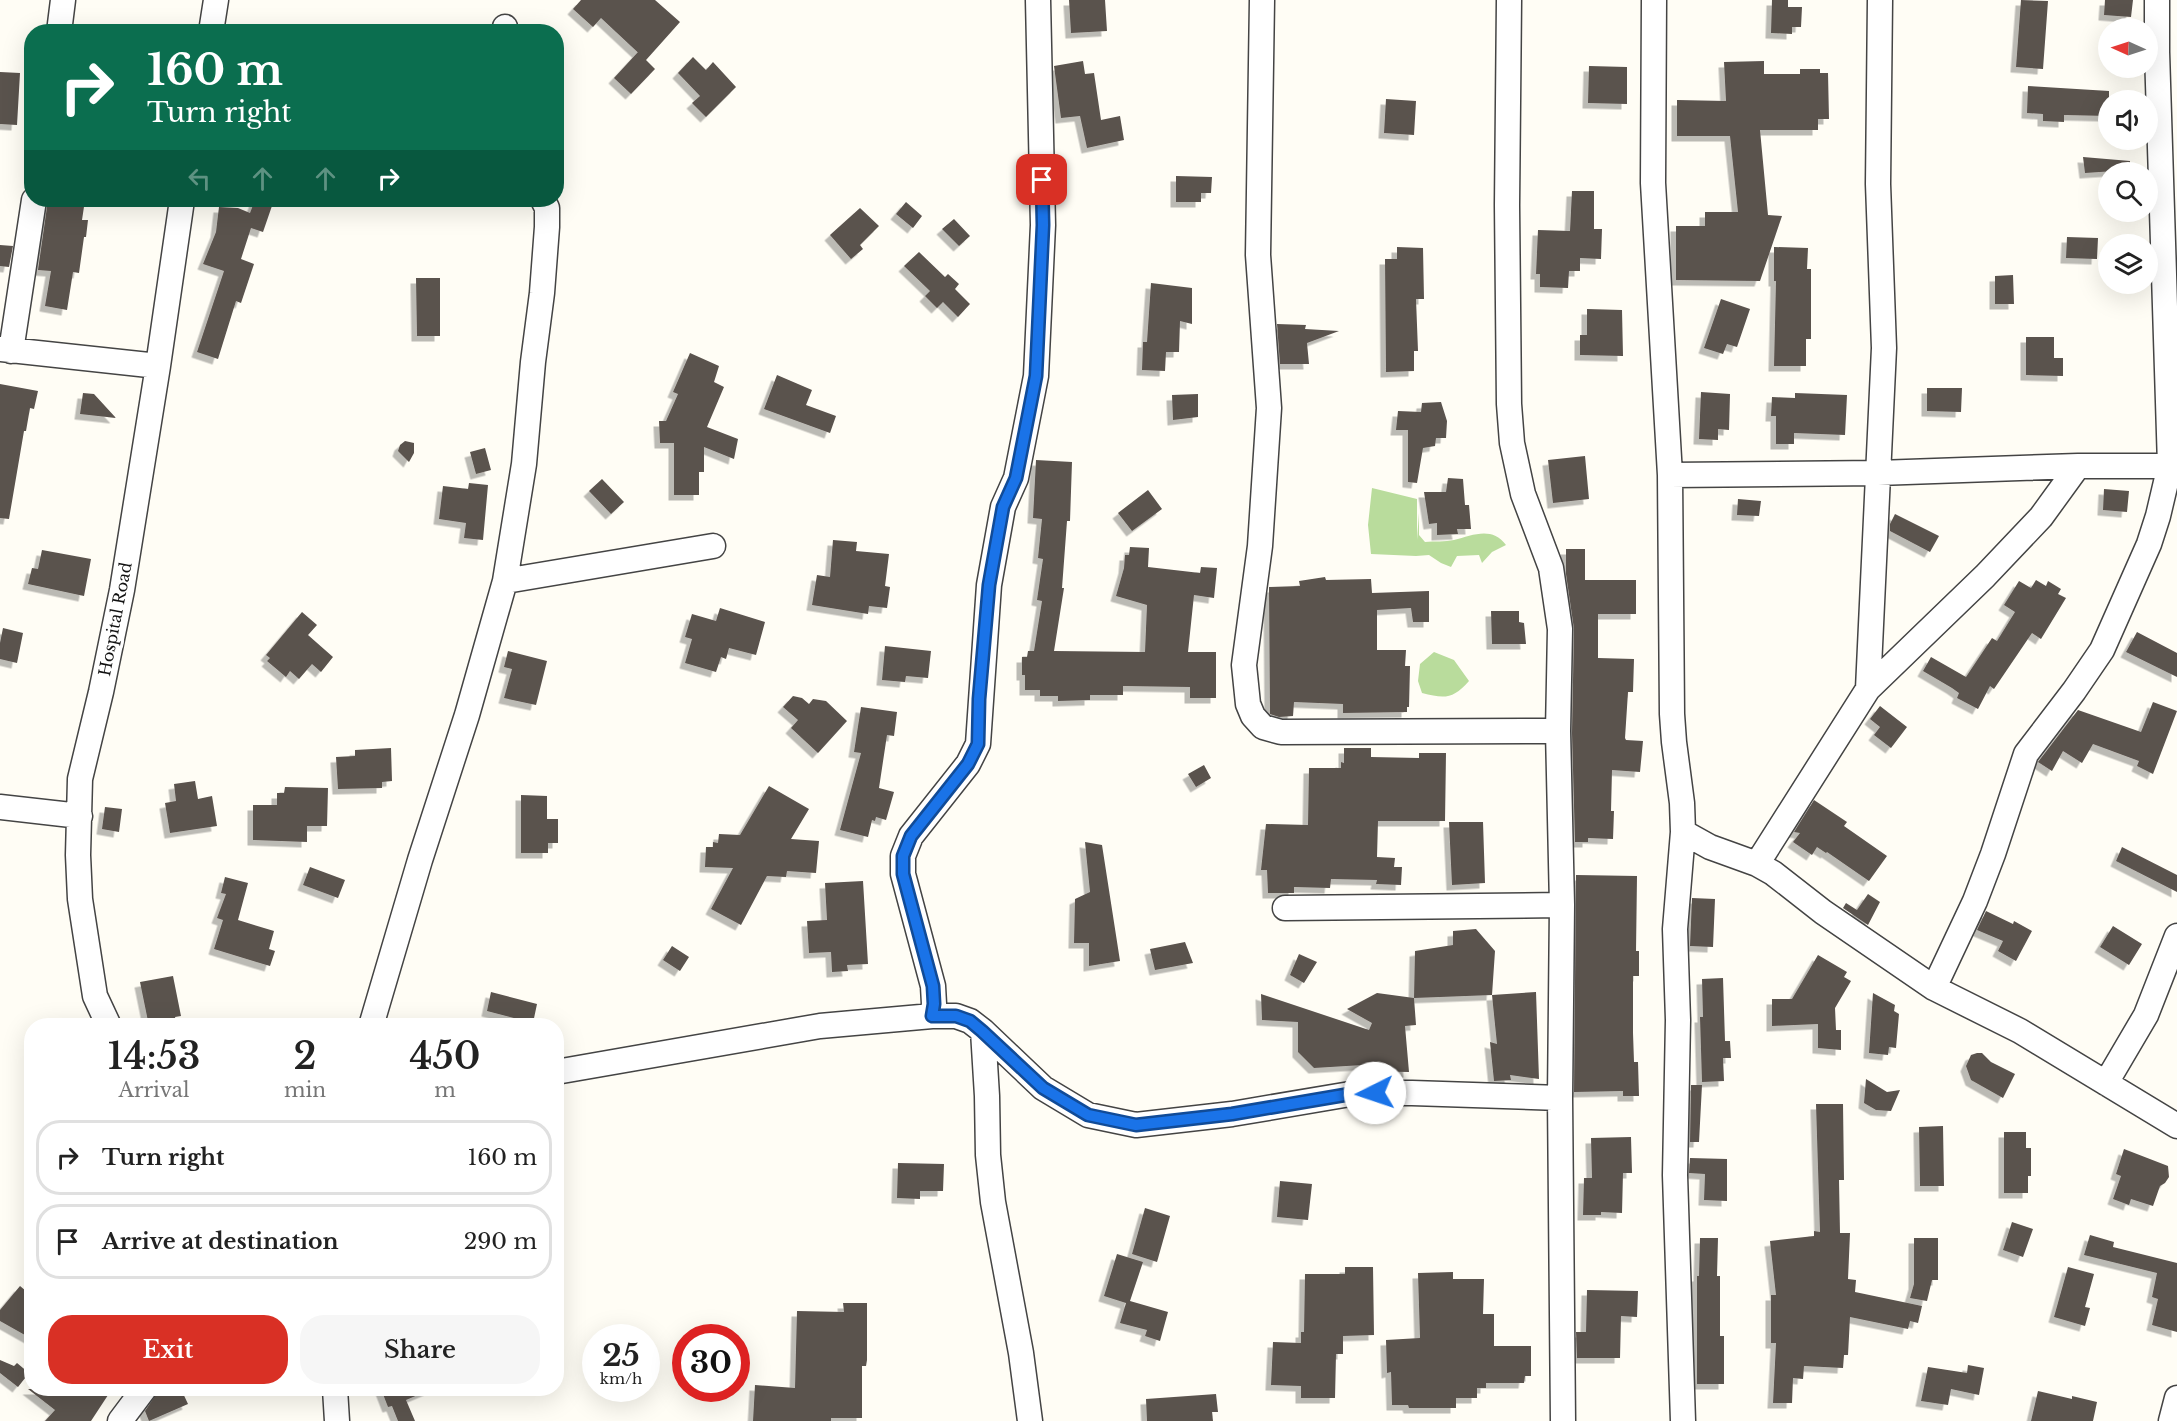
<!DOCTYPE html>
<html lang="en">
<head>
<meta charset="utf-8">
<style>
  :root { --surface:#fff; --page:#f6f6f6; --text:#222; --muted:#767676; --line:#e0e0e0; --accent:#d93025 }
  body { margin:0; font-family:"Libre Baskerville",serif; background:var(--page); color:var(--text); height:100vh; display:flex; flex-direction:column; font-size:22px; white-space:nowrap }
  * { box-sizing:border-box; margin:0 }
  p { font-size:20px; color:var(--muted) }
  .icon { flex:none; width:33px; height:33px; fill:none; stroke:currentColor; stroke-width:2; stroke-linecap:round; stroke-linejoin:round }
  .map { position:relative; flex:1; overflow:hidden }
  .drawer { position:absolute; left:24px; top:1018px; width:540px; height:378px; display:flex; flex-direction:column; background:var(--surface); border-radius:24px; box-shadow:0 6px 24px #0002 }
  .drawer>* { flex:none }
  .hud { position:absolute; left:24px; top:24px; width:540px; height:183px; border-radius:24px; box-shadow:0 6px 24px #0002; background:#0b6e4f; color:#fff; overflow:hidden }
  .needle { width:39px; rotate:273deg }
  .controls { position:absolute; left:2098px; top:18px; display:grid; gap:12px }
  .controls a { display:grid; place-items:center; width:60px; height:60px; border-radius:50%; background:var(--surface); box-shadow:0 6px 24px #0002; font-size:30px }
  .speed { position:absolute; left:582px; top:1324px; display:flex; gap:12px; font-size:30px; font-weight:700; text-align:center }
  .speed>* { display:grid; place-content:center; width:78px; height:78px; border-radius:50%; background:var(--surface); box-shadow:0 6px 24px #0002; line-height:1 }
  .speed small { font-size:15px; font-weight:400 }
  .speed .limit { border:9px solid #d22; background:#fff; color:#111 }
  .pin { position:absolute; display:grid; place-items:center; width:51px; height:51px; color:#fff; margin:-26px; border-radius:12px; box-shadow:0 3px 9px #0006 }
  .me { position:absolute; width:66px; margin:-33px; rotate:266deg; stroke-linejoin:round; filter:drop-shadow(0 0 4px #0008) }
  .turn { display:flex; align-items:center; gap:21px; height:126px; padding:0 24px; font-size:27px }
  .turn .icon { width:78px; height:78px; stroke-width:2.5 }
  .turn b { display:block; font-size:42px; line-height:51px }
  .lanes { display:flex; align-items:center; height:57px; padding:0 24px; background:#0003; justify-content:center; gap:30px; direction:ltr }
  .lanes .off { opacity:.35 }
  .eta { display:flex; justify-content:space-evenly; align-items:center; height:102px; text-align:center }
  .eta b { font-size:36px; font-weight:600; line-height:42px }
  .cta { display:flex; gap:12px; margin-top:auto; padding:12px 24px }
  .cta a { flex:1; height:69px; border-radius:24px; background:var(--accent); color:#fff; font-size:24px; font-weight:600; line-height:69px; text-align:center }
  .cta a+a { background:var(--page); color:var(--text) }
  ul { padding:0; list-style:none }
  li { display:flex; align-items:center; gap:18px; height:75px; margin:0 12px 9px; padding:0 12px; border:3px solid var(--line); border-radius:24px }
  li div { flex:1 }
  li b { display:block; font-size:22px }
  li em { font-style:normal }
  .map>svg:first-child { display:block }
</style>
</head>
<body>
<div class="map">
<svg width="2177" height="1421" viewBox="0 0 2177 1421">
  <defs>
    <filter id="shadow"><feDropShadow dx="-5.5" dy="5.5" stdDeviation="0" flood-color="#0004"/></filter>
  </defs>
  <rect width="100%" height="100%" fill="#fffdf5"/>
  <!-- forest -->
  <path fill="#b9dc9c" d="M1372,488l45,11v41l2,-27v22l6,7c10,-1 20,0 29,-2 19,-5 38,-14 52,5l-14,7 -10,11 -3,-8 -22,1 -6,11 -10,-4 -12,-8 -13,1 -45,-2 -3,-29z
    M1434,652l20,8 15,21c-16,18 -24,18 -47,12l-4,-12 2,-17z"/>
  <!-- building -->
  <path fill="#5a524d" filter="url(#shadow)" d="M581,0h74l25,22 -34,38 -45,-42 -8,9 -20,-18z
    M1069,0h36l2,31 -36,2z
    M1772,0h16v7h14l-1,20h-9v7l-21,-1z
    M2021,0l27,1 -5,68 -27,-2z
    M2105,0h28l-2,17 -27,-2z
    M638,52l17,17 -24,25 -17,-16z
    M693,57l13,13 7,-8 23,25 -30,30 -14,-14 8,-7 -22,-23z
    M1083,61l2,13 9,-1 7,47 19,-4 4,24 -37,8 -7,-32 -19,2 -7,-52z
    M1764,61v13h36v-5h20v4h8l1,46h-11v11h-58l8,85 14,1 -22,65 -84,-1v-54h29v-14h33l-8,-76h-53v-36l49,1 -2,-39z
    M1589,66l38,1v37l-39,-1z
    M0,72l20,1 -3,52 -17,-1z
    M2028,86l81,5v25l-45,-1v7l-21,-1v-7l-16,-1z
    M1386,99l30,2 -2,34 -30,-2z
    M2083,157l47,4v9l-45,3z
    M1176,176l36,1 -1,16h-10v9h-25z
    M1572,191h22v38h8l-1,30 -21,-1v13h-11l-1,17 -28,-1v-13h-4l2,-44 32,1z
    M48,200h37l-3,20h6l-2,17h-2l-5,36 -6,-1 -6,38 -22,-4 6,-35 -13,-1z
    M255,200h19l-11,32 -12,-4 -10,31 13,5 -13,39 -5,-2 -18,58 -21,-7 27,-81 -21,-7 13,-32 3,-25 19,1 12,5z
    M906,202l16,14 -9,12 -17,-14z
    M860,208l19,18 -19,19 3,4 -12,10 -21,-24z
    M954,219l16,17 -11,10 -17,-17z
    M2067,237l31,1 -1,21 -31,-1z
    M0,245l13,1 -4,21 -9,-1z
    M1397,247l26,1 1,51h-8l2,52h-4v20l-28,1 -1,-113h12z
    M1774,247l34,1 -1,21h4v70h-5v27h-32l2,-85h-2z
    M919,252l26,25 3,-3 11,10 -4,5 15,15 -12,13 -15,-15 -6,6 -12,-12 5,-5 -26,-25z
    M2013,275l1,29h-19v-28z
    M416,278h24v58h-23z
    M1151,283l41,5v36l-12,-3 -1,31h-13l-1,19 -23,-1 1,-28h4z
    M1721,299l29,10 -13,38 -10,-3 -4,10 -19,-6z
    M1587,309l35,1 1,46 -43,-1v-20h7z
    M1277,324l29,1 -1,4 34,2 -32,12 2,21h-29z
    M2026,337h28v21h9v18l-37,-1z
    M690,353l29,13 -5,16 10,5 -17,40 31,12 -4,20 -30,-12v25h-5v23h-25v-52h-14l-1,-22h7l12,-27 -5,-2z
    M777,375l35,15 -6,15 30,11 -6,17 -66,-24z
    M0,384l38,7 -4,18 -4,-1 -4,23h-2l-15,88 -9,-1z
    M1927,388h35l-1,24 -34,-1z
    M1701,392l29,2 -1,36 -11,-1v11l-19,-1z
    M83,393l11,1 22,24 -36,-4z
    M1795,393l52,2 -2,40 -51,-2v11h-18v-28h-5l1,-19 23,1z
    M1198,394v23l-25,3 -1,-25z
    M1441,402l6,19 -1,17h-10l-1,8 -12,2 -6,35 -9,-1v-52h-12l2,-19 23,1 1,-9z
    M405,441l9,2v10l-5,9 -11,-11 2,-6z
    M485,448l6,22 -15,4 -6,-22z
    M1585,456l4,43 -36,4 -5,-43z
    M1036,460l36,2 -2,59h-3l-5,67h2l-10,63 91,1 2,-47 -31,-9 8,-28 1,-13h4l1,-8 19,1 -1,19 52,6 1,-6 16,1 -3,30 -20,-3 -6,57h28v46h-26v-11l-67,-1v9h-33v5l-32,1v-5h-18v-6h-15v-15h-3v-18h5l1,-6h6l8,-50 -5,-1 6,-41 -5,-1 4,-39 -9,-1z
    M1448,478l15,1 2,26h4l2,24h-14l1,5 -21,1v-12l-8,1 -5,-32h22z
    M602,479l22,23 -13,12 -22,-23z
    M469,483l19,2 -5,55 -19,-2 2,-15 -27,-4 4,-33 25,3z
    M2104,489l25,2 -2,21 -24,-2z
    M1148,490l14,19 -30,22 -14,-18z
    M1738,499l23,2 -2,15 -22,-1z
    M1895,514l44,22 -9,16 -40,-21v-7z
    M833,540l24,2 -1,9 33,3 -4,32 5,1 -3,21 -18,-2 -1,8 -56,-9 5,-30 13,2z
    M1566,549h19v31h51v34h-38v44l36,1 -1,33h-5l-3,46 1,2 17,1 -3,31 -28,-2 -1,41h3l-1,28 -25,-1v4h-13l-3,-109 2,-104 -8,-55z
    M42,550l49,9 -7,37 -56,-12 4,-16 6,1z
    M1325,577l1,3 45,-1 1,14 57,-2v31h-16l-2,-14 -34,2v40h29l-1,16h5l-1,41h-2v5l-64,1v-9l-49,-2 -1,14 -14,1 -9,-3 -1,-127 31,-1 -1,-5z
    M2036,580l10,6 2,-5 13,8 -3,5 8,4 -25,41 -9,-6 -38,56 -4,-3 -12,23 -21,-11 2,-5 -7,-5 -29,-17 8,-14 35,20 26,-39 5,3 18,-29 -11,-7 15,-24 12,7z
    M720,608l45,14 -9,33 -27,-7 -3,11 -5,-2 -5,15 -31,-9 7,-24 -7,-2 7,-23 24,7z
    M1491,611h28v11l5,1 2,21h-34z
    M302,612l15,13 -9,10 25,22 -12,15 -9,-8 -13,15 -9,-8 -4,6 -19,-16 3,-3 -4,-3z
    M3,628l20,5 -6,30 -17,-4v-16z
    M2137,632l40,21v24l-51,-25z
    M885,646l46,5 -3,27 -22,-2 -1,6 -23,-2z
    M508,651l39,10 -11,44 -32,-7 8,-29 -8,-2z
    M793,696l9,2 7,6 4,-5 13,2 21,20 -29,32 -27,-25 7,-8 -15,-13z
    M2153,702l24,9 -24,63 -16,-8 2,-5 -46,-17 -11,19 -19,-12 -11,20 -14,-9 40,-52 63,22z
    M1880,706l27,21 -16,21 -17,-13 6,-8 -10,-8z
    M861,707l36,5 -3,24 -7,-1 -8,53 15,4 -8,28 -10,-3 -1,4 -3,-1 -4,17 -28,-7 21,-77 -7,-1z
    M391,748l1,33 -10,1v6l-44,1 -2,-32 19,-1v-6z
    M1344,748h27v9l48,1v-5h27l-1,68h-67l-1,36 18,1 -1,9h8l-1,18 -25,-1 1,-4 -46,-1 -1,9 -36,-1v6h-26l-1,-23h-6l5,-46 42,1 1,-57h32v-6l3,1z
    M1204,765l7,13 -15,9 -8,-13z
    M195,781l3,18 14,-3 5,30 -47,7 -5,-30 11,-2 -2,-17z
    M769,786l40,23 -18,30 28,2 -3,32 -29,-2 -1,6 -19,-1 -26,49 -30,-16 22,-41 -28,-1 1,-20h7v-5l5,1 1,-9 21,1z
    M285,787l43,1 -1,38h-20v16l-54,-2v-35h24v-12h7z
    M521,795l26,1v23h11v24h-10v10h-27z
    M1814,800l33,22 -3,4 43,30 -18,25 -42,-29 -1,1 -9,-6 -5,8 -19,-13 7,-9 -6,-1z
    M105,807l17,2 -3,23 -17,-3z
    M1449,822h34l2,61 -33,2z
    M1085,842l17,3 18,116 -31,5v-23h-15l1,-44 15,-7z
    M2122,847l55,28v17l-61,-31z
    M310,867l35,13 -7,18 -35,-13z
    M1576,875l61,1 -1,75h3v25h-6v57l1,29h4l1,34h-16v-5l-49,1z
    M225,877l23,6 -10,37 36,11 -5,18 6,2 -5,15 -56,-17 9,-29 -6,-2 9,-24 -5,-1z
    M863,881l5,83 -21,1 1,6 -16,1 -1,-20 -22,1 -2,-32 20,-1 -2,-37z
    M1868,894l12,8 -12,23 -25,-17 3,-5 11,7z
    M1692,898l23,1 -2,48 -23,-1z
    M1986,911l27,13 1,-3 18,10 -16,30 -18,-10 5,-10 -26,-11z
    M2113,926l29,18 -13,21 -29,-18z
    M1476,929l19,22 -3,44 -78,3 1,-47 38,-6v-14z
    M1185,942l8,21 -38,7 -5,-21z
    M672,946l17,11 -9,14 -17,-11z
    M1299,954l18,8 -13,21 -14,-8z
    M1818,955l29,17 -3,5 7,4 -16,27 1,22h5v20l-23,-2v-24l-46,2v-27h20z
    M173,976l8,40 -6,1 1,5 -27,4 -9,-44z
    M1723,978l2,63h5l1,17h-8l1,23 -22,1 -2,-65h3l-1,-38z
    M491,992l46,12 -4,19 -46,-12z
    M1536,992l3,87 -29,-4 1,5 -17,1 -4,-39 7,2 -5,-49z
    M1377,993l37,5 2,27 -11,1 4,46 -47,-1 1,-6 -49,3 -16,-16v-30l-36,-2 -1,-26 108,36 3,-7 -25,-14z
    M1873,993l22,12 -1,6 5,3 -3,34 -7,-1 -1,8 -19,-2z
    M1977,1053h5l9,9 24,12 -12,24 -32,-18 -5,-14 5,-11z
    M1866,1079l21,13 13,-2 -9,21 -15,-1 -12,-7z
    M1691,1085h11l-3,57h-9z
    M1816,1104h27l1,76h-5l1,53h10l-2,46 8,1 -1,12 67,14 -4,17 -8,-2 -2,8 -58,-12 -2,38h-4l-1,13 -39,-2 -1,13 -10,-1 -1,25h-19l3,-60h-5v-48h5l-6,-54 44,-5v-5l6,1z
    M1943,1126l1,60h-24l-1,-59z
    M2004,1132h22v16h5v28h-3v17h-24z
    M1631,1137l1,36h-9l-1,40 -21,-1v3h-18l1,-37h8l-1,-40z
    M2124,1149l44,17 1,11 -4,6 -5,3 -7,20 -22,-7 -2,6 -16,-6 8,-23 -5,-2z
    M1690,1158l37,1v42l-23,-1 1,-26 -16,-1z
    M898,1163l46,1 -1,27h-23v8l-23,-1z
    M1280,1181l32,3 -4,36 -31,-3z
    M1145,1208l25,8 -13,46 -25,-8z
    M2012,1222l21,7 -10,28 -20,-7z
    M2090,1235l24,7 -1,5 64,16v69l-25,-7 6,-26 -6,-2 5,-24 -73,-18z
    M1700,1238h18l-1,38h3v60h4v48h-27v-108h2z
    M1914,1238h24v42h-6l-5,21 -17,-3 4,-14z
    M1117,1254l26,8 -13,39 38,11 -8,29 -15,-5 2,-6 -27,-7 6,-20 -22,-7z
    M1345,1267h28l1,68 -31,1v18h-7l-1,44h-34v-12l-30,-1 2,-43 28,1v-11h3l1,-58h40z
    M2068,1267l26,7 -9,33 5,1 -5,18 -31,-9z
    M1453,1272v7h31l-1,35h11v32h37v30h-6l-1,7h-38v5h-9v10h-21v10h-47l-1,-3h-16l-1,-33 -4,1 -1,-33 34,-2 -2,-65z
    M20,1286l12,10v43l-32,-18v-11z
    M1587,1290l51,1 -1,26 -16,-1 -1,42h-43l-1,-26h10z
    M843,1303h24v57l-1,6h-4v52h-31v3h-78l2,-36 40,3 2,-77 47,1z
    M0,1360l14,6 3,-3 12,10 -11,14 -18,-14z
    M1968,1365l16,3 -5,27 -28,-6 -3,16 -27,-4 7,-34 39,6z
    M28,1389h84l-21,32h-46l10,-11z
    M166,1389h15l7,15 -39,17 -4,-10 12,-18z
    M381,1389h51l-26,11 9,21h-17l-6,-15 -4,1z
    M2038,1391l34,8v-3l25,6 -4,19h-62z
    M1216,1394l2,18h-6l1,9h-66l-1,-22z"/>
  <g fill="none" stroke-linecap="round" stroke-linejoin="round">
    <defs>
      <path id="minor" d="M1262,0l-4,255 11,153 -9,138 -16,119 4,39 5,12 10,11 18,5 277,-1
        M1509,0l-2,205 2,199 3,39 11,51 28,74 9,61 -2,102 4,174 -2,193 3,323
        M1654,0l-1,183 17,292 2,239 2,28 8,61 1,29 -8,97 3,91 -3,155 8,246
        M59,32l4,-32
        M211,32l5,-32
        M504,32l1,-5
        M0,349l158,17 -36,224 -21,102 -21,87 -2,76 2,44 15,97 14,30
        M11,351l23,-151
        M158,366l24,-166
        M1670,475l208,-2 200,-7h99
        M505,581l208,-35
        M1868,689l117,-113 56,-59 37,-51
        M0,807l80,9
        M1683,832l27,15 47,17 16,9 50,39 111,76 86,43 157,95
        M1757,864l111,-175 16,-341 -6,-164 2,-184
        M1285,908l277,-3
        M1934,988l41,-87 18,-47 33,-100 48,-63 28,-41 47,-106 9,-28 12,-51 -13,-413v-52
        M932,1016l2,-12 -1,-18 -30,-112v-18l8,-20 57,-72 10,-20 11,-159 14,-78 13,-29 20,-102 7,-151 -5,-225
        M371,1026l49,-166 47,-145 38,-134 19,-117 9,-102 9,-69 5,-66v-19l-4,-8
        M983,1031l4,65 1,59 5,47 28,151 9,68
        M556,1072l264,-46 112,-10h24l14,5 13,10 60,57 45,27 48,10 96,-11 124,-21h56l148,5
        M2106,1083l40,-68 31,-79
        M335,1389l2,32
        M120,1421l24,-32
        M2171,1421l6,-23"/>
    </defs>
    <!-- minor casing -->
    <use href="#minor" stroke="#444" stroke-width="27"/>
    <!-- minor -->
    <use href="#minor" stroke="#fff" stroke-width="24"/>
  </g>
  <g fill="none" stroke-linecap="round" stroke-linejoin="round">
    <defs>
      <path id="route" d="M1042,180l1,45 -7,151 -20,102 -13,29 -14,78 -10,114 -1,45 -10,20 -57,72 -8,20v18l30,112 1,18 -2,12h24l14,5 12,10 61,57 45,27 48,10 96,-11 124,-21h19"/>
    </defs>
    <!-- route casing -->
    <use href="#route" stroke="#114b97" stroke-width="15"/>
    <!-- route -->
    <use href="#route" stroke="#1a73e8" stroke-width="10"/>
  </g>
  <g text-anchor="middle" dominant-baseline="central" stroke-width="6" stroke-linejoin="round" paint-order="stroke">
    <!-- street labels -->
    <g font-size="16" fill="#111" stroke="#fff">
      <text transform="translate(115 619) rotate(-79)">Hospital Road</text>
    </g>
  </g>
</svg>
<div class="controls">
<a><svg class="needle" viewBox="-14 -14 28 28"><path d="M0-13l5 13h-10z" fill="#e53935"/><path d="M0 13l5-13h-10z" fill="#767676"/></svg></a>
<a><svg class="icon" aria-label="sound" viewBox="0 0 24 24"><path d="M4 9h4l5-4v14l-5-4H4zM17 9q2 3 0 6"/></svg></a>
<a><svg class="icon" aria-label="search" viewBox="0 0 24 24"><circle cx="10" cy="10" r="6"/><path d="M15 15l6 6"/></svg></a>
<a><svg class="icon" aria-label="layers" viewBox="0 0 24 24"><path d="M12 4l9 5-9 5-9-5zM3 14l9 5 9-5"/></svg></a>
</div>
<div class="speed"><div>25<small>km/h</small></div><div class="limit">30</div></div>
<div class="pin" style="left:1042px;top:180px;background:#d93025"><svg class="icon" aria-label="arrive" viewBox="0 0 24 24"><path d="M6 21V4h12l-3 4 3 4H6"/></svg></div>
<svg class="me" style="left:1375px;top:1093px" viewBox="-20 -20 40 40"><circle r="19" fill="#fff"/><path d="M0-13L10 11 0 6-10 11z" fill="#1a73e8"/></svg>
<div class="hud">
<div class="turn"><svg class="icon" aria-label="right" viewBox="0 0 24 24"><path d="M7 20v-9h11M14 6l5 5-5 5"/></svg><div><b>160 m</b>Turn right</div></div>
<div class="lanes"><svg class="icon off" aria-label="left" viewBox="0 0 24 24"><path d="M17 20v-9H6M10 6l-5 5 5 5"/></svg><svg class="icon off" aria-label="ahead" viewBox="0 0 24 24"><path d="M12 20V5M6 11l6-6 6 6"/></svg><svg class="icon off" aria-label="ahead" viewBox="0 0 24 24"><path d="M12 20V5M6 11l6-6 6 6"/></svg><svg class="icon" aria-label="right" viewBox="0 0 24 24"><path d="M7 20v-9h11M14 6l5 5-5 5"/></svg></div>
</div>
<section class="drawer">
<div class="eta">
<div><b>14:53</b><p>Arrival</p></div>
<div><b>2</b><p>min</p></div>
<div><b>450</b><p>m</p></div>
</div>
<ul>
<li><svg class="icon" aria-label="right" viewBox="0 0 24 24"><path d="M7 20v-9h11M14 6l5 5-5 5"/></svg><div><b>Turn right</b></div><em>160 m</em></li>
<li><svg class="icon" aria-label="arrive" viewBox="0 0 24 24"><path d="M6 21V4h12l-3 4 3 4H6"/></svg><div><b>Arrive at destination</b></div><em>290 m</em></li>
</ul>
<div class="cta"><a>Exit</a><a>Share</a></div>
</section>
</div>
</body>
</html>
